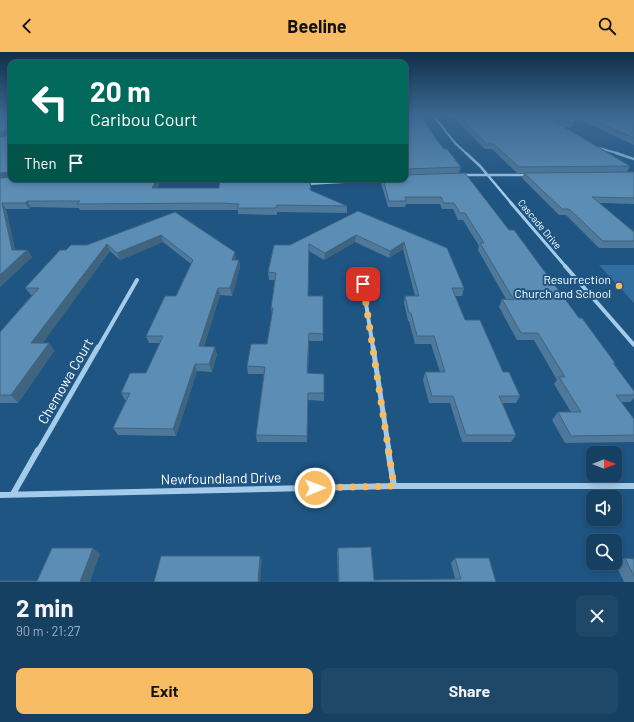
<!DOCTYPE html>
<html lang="en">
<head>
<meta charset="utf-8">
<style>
  :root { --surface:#164062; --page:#1f4768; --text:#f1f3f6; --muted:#9eafbe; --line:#355977; --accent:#f8bc64 }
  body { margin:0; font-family:Barlow,sans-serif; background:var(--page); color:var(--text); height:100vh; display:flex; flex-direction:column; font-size:15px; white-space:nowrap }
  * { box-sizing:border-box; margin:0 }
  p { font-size:13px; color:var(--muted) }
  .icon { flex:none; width:22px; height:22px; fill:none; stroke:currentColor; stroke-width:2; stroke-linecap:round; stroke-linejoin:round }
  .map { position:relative; height:530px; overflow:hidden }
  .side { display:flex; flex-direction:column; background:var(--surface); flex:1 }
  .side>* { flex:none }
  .top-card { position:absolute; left:8px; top:8px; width:400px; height:122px; border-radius:8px; box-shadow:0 2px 6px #0003,0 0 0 1px var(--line); background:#00695c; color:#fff; overflow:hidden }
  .needle { width:26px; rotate:90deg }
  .fabs { position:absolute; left:586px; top:394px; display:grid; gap:8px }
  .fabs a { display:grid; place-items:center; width:36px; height:36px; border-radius:8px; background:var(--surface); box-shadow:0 2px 6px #0003,0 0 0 1px var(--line); font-size:20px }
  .pin { position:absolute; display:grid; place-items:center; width:34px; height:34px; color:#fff; margin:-17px; border-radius:8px; box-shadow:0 2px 6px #0006 }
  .me { position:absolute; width:44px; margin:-22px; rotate:89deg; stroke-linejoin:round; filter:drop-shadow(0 0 3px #0008) }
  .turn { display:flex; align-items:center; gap:14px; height:84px; padding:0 16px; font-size:18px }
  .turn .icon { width:52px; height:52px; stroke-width:2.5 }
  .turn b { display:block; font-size:28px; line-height:34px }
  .then { display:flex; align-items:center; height:38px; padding:0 16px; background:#0003; gap:8px; font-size:15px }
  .round { display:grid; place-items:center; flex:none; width:42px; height:42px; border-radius:8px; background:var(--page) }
  .headline { display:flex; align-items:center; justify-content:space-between; height:68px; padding:0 16px }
  h1 { font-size:24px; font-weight:700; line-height:30px }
  .action { display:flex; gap:8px; margin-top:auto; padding:8px 16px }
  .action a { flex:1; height:46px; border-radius:8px; background:var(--accent); color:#111; font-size:16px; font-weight:700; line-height:46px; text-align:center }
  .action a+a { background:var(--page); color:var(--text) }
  header { display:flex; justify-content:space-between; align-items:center; height:52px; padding:0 16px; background:var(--accent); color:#111; font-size:18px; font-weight:700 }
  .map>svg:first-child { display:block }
</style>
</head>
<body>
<header><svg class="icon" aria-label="back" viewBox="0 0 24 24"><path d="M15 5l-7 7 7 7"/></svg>Beeline<svg class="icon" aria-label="search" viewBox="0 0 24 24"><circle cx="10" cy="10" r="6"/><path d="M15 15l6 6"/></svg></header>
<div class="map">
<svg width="634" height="530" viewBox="0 0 634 530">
  <rect width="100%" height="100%" fill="#1e5582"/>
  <!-- green -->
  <path fill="#326fa0" d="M599,213h35v38z"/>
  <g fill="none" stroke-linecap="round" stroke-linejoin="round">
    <!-- street-far5 -->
    <path stroke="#a4cbe9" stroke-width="2" d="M433,63l22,28 12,11
      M596,95l24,7"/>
    <!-- street-far4 -->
    <path stroke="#a4cbe9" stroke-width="2.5" d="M466,101l14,13 32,38
      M616,101l18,6
      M462,123h66
      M201,127l24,3
      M154,128l10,-1
      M305,132l88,-5"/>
    <!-- street-far3 -->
    <path stroke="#a4cbe9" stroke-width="3" d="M511,151l55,64"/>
    <!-- street-far2 -->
    <path stroke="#a4cbe9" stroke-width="4" d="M565,214l69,79
      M363,232l10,64
      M98,296l39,-68"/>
    <!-- street-far1 -->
    <path stroke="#a4cbe9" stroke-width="5" d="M373,295l16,104
      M38,399l60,-104"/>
    <!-- street -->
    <path stroke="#a4cbe9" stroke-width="6" d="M388,398l6,36
      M13,442l25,-44
      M0,443l394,-9h240"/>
  </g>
  <!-- wall -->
  <path fill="#4f799b" d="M0,63h11v64h148l1,3 -3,6h62l1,-9h91v12l36,15v7l-70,-1v3l-39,-1v-4h-158l-1,-2 -48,-1 -2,2h-23l9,41h12l5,7 -32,30z
    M405,63l32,25 24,27 -2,6 50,57 106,133 -1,2 20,26v7l-4,4h-9l13,17v23l-69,1 -13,-23 6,-8h13l-17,-28 3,-4 -23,-40h-17l-18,-33 3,-8h4l-28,-49 1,-4 -16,-26h-5l-5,-11h-11l-2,-5h-34l-1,3h-17l-7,-24 1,-4h23z
    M451,63h183v30l-58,-27 -5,10 -8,-2 67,40 -3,6h7v32l-34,-1 34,29v16h-35l-33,-33h-7l-37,-37 2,-5h-7l-25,-24h-7z
    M358,159l89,37 17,40 -2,8h-7l10,24 38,52 17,24 -4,7h-14l14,32 -5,7h-49l-12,-39h-21l-6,-23 2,-8h15l-9,-28h-16l-6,-23h-1l-4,-18 1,-7h10l-12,-47 -14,9 -34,-16 -31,18 -15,-9 -1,45 15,38v7h-14l-1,32 16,20v8l-16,-1 -1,42h-50l-1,-7 8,-61h-16l-1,-8 20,-22 5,-30 -1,-6 4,-28h-6l-1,-8 22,-27z
    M175,160l61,48h3l1,8 -8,28 -12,-1 -16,51 13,8 -5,18 -15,-1 -21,65 -58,-1 -5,-7 13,-28h-1l-4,-7 25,-20 14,-30h-11l-3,-7 30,-40 15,-32 -28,-22 -43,18 -10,-9 -68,92h7l5,8 -36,52h-18v-71l32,-37h-1l-6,-7 41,-38 21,-5z
    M338,496l36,32 81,-1 -4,-16 4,-5 41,24h-158l-1,-29z
    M625,506l9,1v23h-10l-9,-19z"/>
  <!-- shaded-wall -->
  <path fill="#40637e" d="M8,78l3,6 -11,2v-6z
    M11,120v6l-11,1v-6z
    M157,127h2l1,3 -7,12 -1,-6z
    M27,149l4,6 -2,2 -4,-6z
    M2,151l4,6 11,48 -5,-7z
    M161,183l2,7 -43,18 -3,-7z
    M356,183l-1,7 -31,18 1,-7z
    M404,190l-1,7 -14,9 1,-7z
    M107,192l3,7 -73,100 -6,-8z
    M27,198l5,7 -32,30v-12z
    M235,200l1,8 -3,7 -1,-7z
    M239,208l1,8 -8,28 -2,-8z
    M218,236l2,7 -19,59 -2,-8z
    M309,281v8l-2,40v-8z
    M49,291l5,8 -36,52 -7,-8z
    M215,295l2,7 -5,18 -3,-8z
    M195,312l2,7 -21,65 -3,-7z
    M93,496l7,6 -10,28h-10z
    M260,504l2,5 -2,21h-2z"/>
  <!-- building -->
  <path fill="#5c8db4" stroke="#40637e" d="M0,63h11v57l-11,1v-36l9,-2 2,-2 -3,-3 -8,2z
    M405,63h15l17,25 7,9h3l14,18 -55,2 -1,2z
    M457,63h121l-5,8 -18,-5 -1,3 76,45 -111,1 -25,-23h-7z
    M581,63h33l20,3v20z
    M634,120v26l-42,-1 42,35v9h-31l-34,-32h-7l-38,-36z
    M465,121l44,57h5l65,88h3l33,45h-2l21,28v4h-18l18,24v16l-63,1 -13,-24h23l-22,-35h6l-27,-44h-17l-19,-34 12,1 -34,-57h4l-19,-30h-5l-6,-10h-10l-3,-6h-36l1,4h-17l-6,-22h22v-5l1,1z
    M11,125v2h146l-5,9h67l1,-9 91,1 -1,10 37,16 -70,-1 -1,3h-39l2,-4 -18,-1 -144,1 3,-3h-53l-2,2h-23l10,47h15l-27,25v-97z
    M358,159l89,37 17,40h-12l13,32h15l23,52h6l11,24h-21l17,39h-50l-13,-39h-21l-7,-24h20l-11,-36h-17l-6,-23h-2l-4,-17h14l-15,-54 -14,9 -34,-16 -31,18 -16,-9 -1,52h15v38l-14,-1 -2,40 17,1v19h-16l-1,43 -51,-1 9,-68 -18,-1 4,-22h16l6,-36h-2l5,-35 -8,-1 6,-27h16z
    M175,160l60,40 -3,8h7l-9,28h-12l-19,58 16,1 -6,17h-14l-22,65 -60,-1 17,-35h-9l9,-20h16l17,-37h-17l11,-23 8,-17h11l17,-36 -32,-25 -44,18 -10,-9 -76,99h18l-38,52h-11v-63l39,-44h-14l35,-38h6l5,-5h16z
    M371,495l3,33 87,-1 -6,-21h34l7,24h-157l-1,-34z
    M52,496h41l-13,34h-80v-1h37z
    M161,504h99l-2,26h-104z
    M625,506l9,1v17z"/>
  <!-- sky -->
  <linearGradient id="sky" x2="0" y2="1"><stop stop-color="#102f48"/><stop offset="0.46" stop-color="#3b6892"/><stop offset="1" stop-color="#3b6892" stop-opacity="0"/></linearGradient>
  <rect width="634" height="137" fill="url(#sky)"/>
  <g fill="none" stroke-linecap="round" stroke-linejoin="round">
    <!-- route -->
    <path stroke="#f8bc64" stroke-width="7" stroke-dasharray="0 12.6" d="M315,436l79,-2 -31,-202"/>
  </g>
  <!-- markers -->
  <circle fill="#f8bc64" stroke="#1e5582" stroke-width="1.5" cx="619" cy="234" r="4"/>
  <g text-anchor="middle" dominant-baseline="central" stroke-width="4" stroke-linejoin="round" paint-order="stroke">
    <!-- far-street labels -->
    <g font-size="10" fill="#fff" stroke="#1e5582">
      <text transform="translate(540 172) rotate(50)">Cascade Drive</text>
    </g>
    <!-- poi labels -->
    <g font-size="12" fill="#fff" stroke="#1e5582" text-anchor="end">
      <text x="611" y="227">Resurrection<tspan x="611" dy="14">Church and School</tspan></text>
    </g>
    <!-- near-street labels -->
    <g font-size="14" fill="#fff" stroke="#1e5582">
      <text transform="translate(65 329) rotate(-60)">Chemowa Court</text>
      <text transform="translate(221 426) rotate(-1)">Newfoundland Drive</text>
    </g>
  </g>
</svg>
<div class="fabs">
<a><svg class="needle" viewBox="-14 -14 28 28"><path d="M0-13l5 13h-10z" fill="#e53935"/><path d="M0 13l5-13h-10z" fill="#9eafbe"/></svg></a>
<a><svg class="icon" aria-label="sound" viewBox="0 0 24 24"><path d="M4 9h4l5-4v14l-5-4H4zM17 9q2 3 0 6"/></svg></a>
<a><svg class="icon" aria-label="search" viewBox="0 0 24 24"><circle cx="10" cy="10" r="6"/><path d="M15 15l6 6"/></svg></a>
</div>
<div class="pin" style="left:363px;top:232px;background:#d93025"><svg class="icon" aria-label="arrive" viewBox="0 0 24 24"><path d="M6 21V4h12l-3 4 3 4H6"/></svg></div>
<svg class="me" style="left:315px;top:436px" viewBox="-20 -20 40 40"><circle r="17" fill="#f8bc64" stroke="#fff" stroke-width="3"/><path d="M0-11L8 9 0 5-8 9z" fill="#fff"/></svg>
<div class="top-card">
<div class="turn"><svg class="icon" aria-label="left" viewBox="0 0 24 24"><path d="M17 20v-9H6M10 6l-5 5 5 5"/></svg><div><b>20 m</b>Caribou Court</div></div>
<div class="then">Then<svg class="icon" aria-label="arrive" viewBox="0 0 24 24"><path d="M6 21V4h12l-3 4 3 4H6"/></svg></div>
</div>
</div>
<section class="side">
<div class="headline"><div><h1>2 min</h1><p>90 m · 21:27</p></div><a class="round"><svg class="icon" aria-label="close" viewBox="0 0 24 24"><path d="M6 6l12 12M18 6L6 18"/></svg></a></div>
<div class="action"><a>Exit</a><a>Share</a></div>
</section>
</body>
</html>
